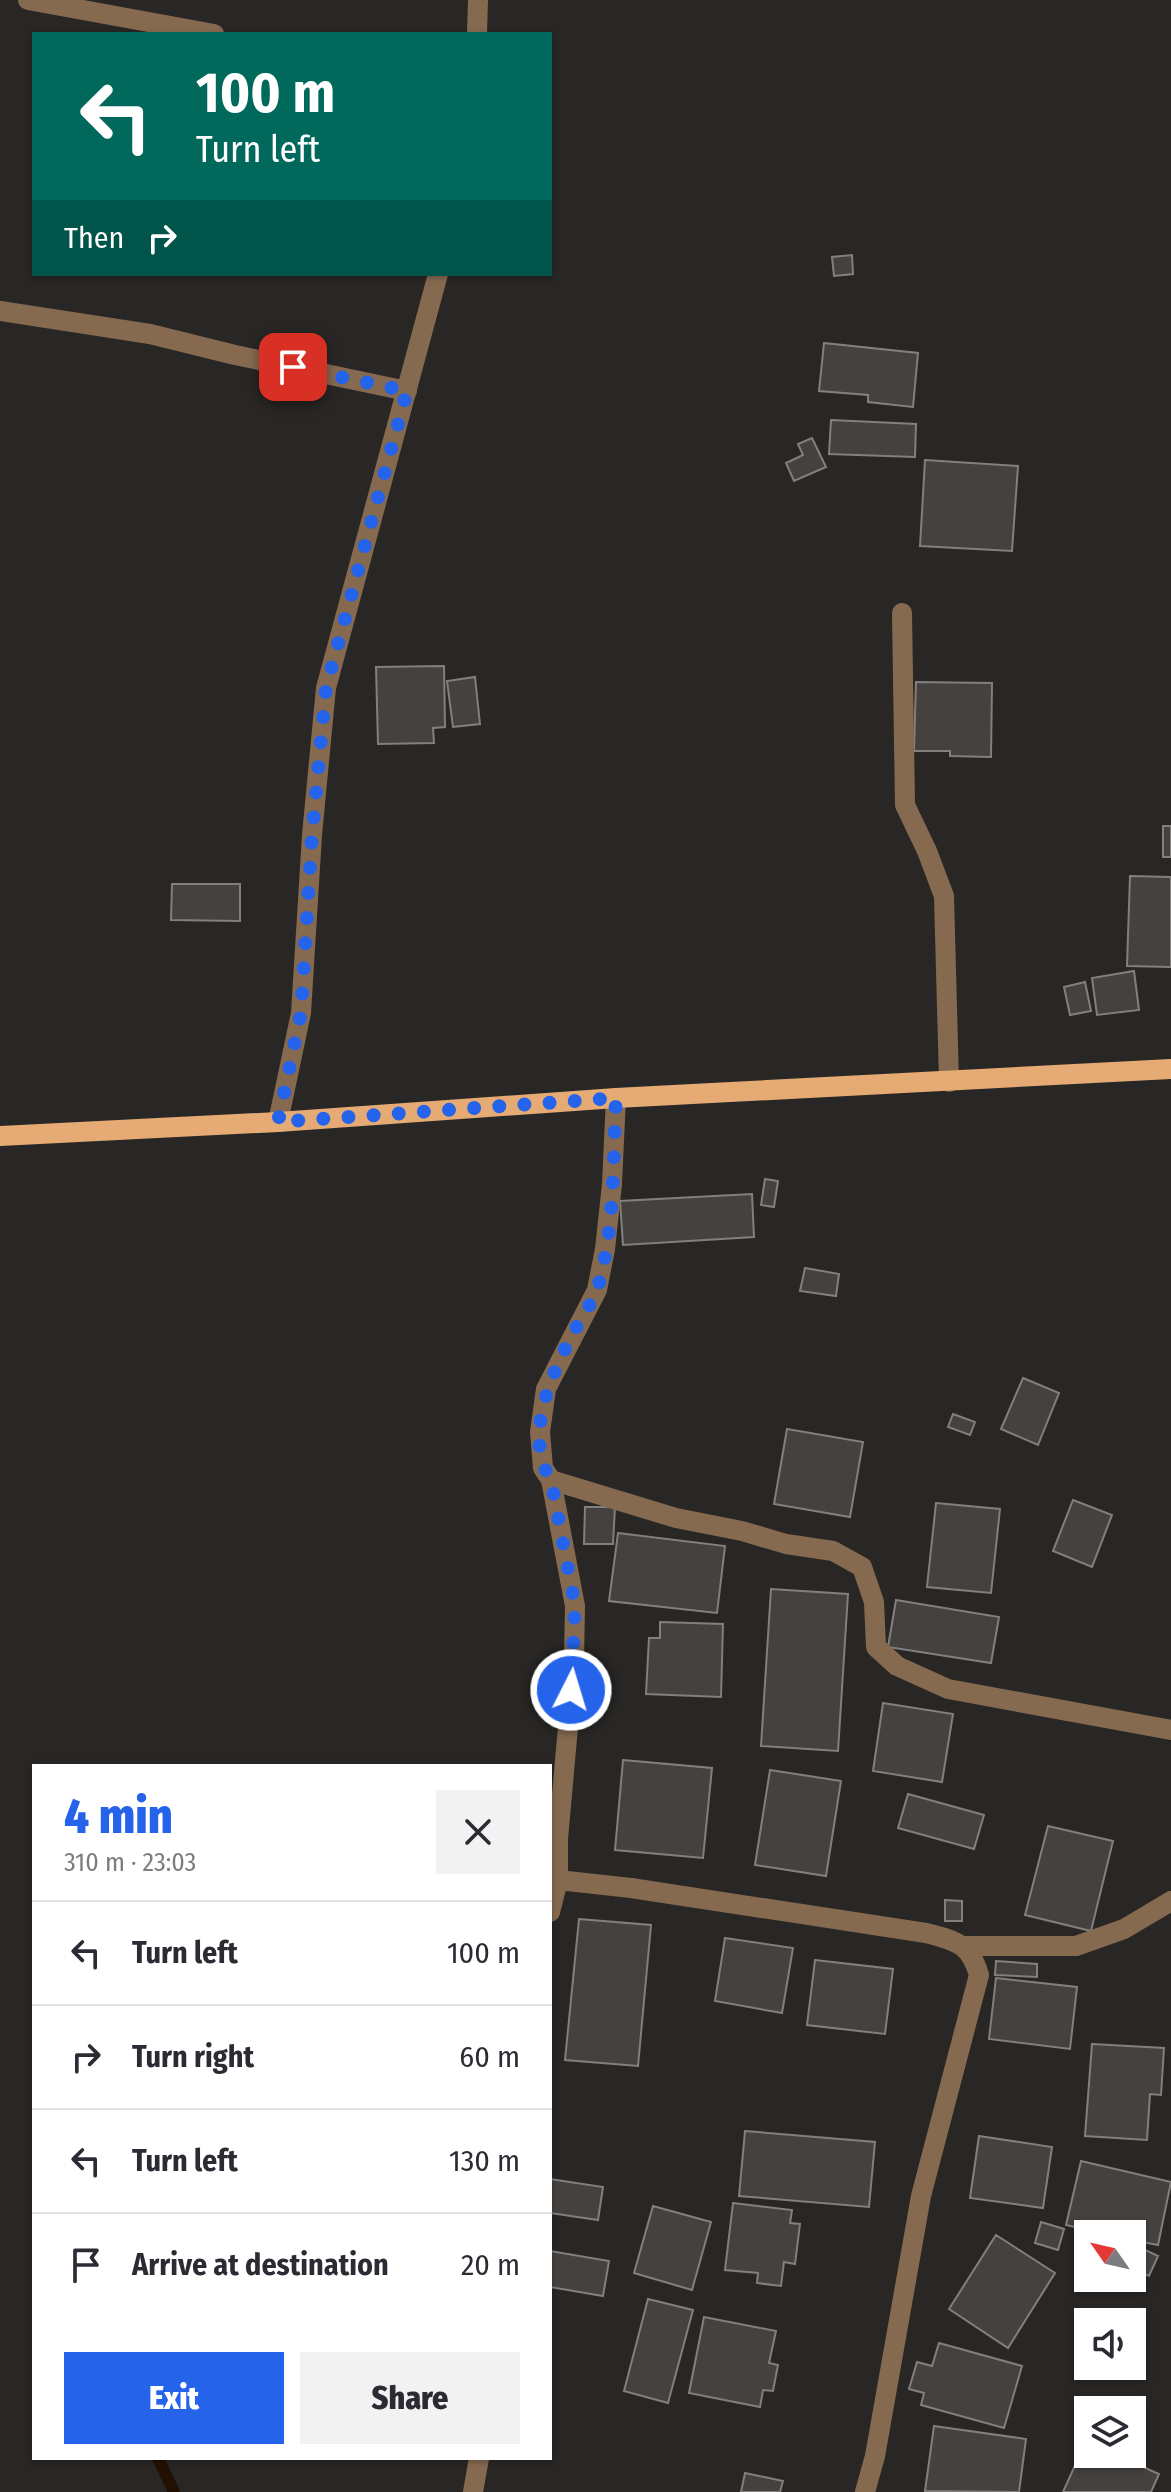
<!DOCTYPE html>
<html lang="en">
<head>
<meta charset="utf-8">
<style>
  :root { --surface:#fff; --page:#f2f2f3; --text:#2b2b33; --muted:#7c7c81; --line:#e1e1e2; --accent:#2563eb }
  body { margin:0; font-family:"Fira Sans Condensed",sans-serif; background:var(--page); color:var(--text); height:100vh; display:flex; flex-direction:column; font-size:30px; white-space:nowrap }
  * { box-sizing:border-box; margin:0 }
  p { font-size:26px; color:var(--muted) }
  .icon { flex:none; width:44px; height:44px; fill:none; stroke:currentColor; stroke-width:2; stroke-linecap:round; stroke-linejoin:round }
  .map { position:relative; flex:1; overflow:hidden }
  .side { position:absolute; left:32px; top:1764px; width:520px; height:696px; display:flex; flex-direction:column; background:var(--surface); border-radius:0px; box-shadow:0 2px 6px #0004 }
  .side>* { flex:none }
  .top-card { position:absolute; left:32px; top:32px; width:520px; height:244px; border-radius:0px; box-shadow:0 2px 6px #0004; background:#00695c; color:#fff; overflow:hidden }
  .needle { width:52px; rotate:304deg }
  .tools { position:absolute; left:1074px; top:2220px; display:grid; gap:16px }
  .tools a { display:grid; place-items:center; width:72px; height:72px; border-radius:0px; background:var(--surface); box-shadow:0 2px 6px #0004; font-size:40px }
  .pin { position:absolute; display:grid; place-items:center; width:68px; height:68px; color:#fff; margin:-34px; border-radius:16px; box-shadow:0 4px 12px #0006 }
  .me { position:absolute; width:88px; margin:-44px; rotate:5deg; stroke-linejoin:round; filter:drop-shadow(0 0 6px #0008) }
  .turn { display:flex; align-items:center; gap:28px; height:168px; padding:0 32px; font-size:36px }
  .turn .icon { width:104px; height:104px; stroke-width:2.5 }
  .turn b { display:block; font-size:56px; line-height:68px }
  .then { display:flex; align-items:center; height:76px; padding:0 32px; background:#0003; gap:16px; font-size:30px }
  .round { display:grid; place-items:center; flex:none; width:84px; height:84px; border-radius:0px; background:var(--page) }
  .summary { display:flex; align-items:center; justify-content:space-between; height:136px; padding:0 32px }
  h1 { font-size:48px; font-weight:800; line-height:60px; color:var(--accent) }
  .button { display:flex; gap:16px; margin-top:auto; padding:16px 32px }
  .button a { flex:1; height:92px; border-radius:0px; background:var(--accent); color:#fff; font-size:32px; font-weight:800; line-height:92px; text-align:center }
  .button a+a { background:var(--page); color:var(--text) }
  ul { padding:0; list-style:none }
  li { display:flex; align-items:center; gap:24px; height:104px; padding:0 32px; border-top:2px solid var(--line) }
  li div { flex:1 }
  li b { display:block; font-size:30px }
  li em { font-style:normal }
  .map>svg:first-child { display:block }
</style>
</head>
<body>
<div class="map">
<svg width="1171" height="2492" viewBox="0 0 1171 2492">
  <rect width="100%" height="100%" fill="#292725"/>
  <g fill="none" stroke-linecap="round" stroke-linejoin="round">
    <!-- stream -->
    <path stroke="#241000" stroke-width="12" d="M158,2458l16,34"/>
  </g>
  <!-- building -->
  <path fill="#44413f" stroke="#827f7c" stroke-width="2" d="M852,255l1,19 -19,2 -2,-19z
    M824,343l94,10 -5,54 -45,-5v-7l-49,-4z
    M831,420l85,4 -1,33 -86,-3z
    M812,438l14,29 -32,14 -8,-18 17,-8 -5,-11z
    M925,460l93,6 -6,85 -92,-5z
    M444,666l1,61 -12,1 1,15 -56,1 -2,-77z
    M475,677l5,47 -27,3 -6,-46z
    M916,682l76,1 -1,74 -41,-1v-5h-36z
    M1163,826h8v31h-8z
    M1130,876l41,1v90l-44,-1z
    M172,884h68v37l-69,-1z
    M1134,971l5,39 -42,5 -5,-37z
    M1085,982l6,29 -21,4 -6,-28z
    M765,1179l13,2 -4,26 -13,-2z
    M752,1194l2,43 -131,8 -3,-44z
    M805,1268l34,6 -3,22 -36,-5z
    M1023,1378l36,15 -21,52 -37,-16z
    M953,1414l22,8 -5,13 -22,-8z
    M787,1429l76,13 -13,75 -76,-13z
    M1073,1500l39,15 -20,52 -39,-16z
    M936,1503l64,6 -9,84 -64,-6z
    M585,1507h30l-2,37h-29z
    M618,1533l107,13 -8,67 -108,-12z
    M771,1589l77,5 -10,157 -77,-5z
    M896,1600l103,17 -8,46 -103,-16z
    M660,1622l63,2 -2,73 -75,-3 3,-56h11z
    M883,1703l70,11 -11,68 -69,-11z
    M623,1760l89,8 -9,90 -88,-8z
    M770,1770l71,11 -15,95 -71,-11z
    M908,1794l76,21 -10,34 -76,-21z
    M1048,1826l65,15 -22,90 -66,-16z
    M945,1900l17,1v20h-17z
    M579,1919l72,6 -13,141 -73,-6z
    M725,1938l68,10 -11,65 -67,-12z
    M815,1960l78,9 -8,65 -78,-9z
    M996,1961l41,3v13l-42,-2z
    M996,1978l81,9 -7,62 -81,-10z
    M1092,2044l72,4 -3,47 -11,-1 -3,46 -62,-4z
    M745,2131l130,11 -6,65 -130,-11z
    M979,2136l73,11 -9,61 -73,-10z
    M1081,2161l90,21 -13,63 -26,-5v-6h-26l-40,-9z
    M550,2179l53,8 -5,33 -48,-7z
    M733,2203l59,7 -2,13 10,1 -5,40 -11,-2 -3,24 -24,-3 1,-10 -33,-3z
    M653,2206l58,16 -19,68 -58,-17z
    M1041,2222l23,7 -6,21 -23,-7z
    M996,2235l59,38 -47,75 -59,-39z
    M1141,2248l17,8 -9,20 -17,-8z
    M550,2251l59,10 -6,35 -53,-9z
    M648,2299l45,11 -25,93 -44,-12z
    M704,2317l72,14 -7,32 9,2 -5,26 -10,-1 -3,17 -71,-14z
    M939,2343l83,23 -18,62 -83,-23 3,-12 -15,-4 8,-27 15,4z
    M934,2426l92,13 -7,53 -94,-1z
    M1086,2441l2,2v11h26l45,20 -8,18h-88z
    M745,2473l38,8 -3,11h-39z"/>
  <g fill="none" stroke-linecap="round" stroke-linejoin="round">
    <!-- minor -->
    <path stroke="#866a50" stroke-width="20" d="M28,0l186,34
      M477,34l1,-34
      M0,311l150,23 85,21 172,36
      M902,613l3,192 22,46 17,45 5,186
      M616,1098l-4,86 -7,65 -8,41 -51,99 -6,43 3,36 8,12 24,126 -1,54 -16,179v41l73,8 295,45c31,8 44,11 53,42l-58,221 -46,260 -10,36
      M278,1122l23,-109 11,-178 14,-147 112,-414
      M551,1480l125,38 66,13 44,13 47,7 29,16 12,35 2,45 21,19 51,23 223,41
      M550,1912l8,-32
      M963,1946h113l48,-17 47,-28
      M473,2492l6,-34"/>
    <!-- major -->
    <path stroke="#e6ab74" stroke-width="20" d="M0,1136l278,-14 338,-24 555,-29"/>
  </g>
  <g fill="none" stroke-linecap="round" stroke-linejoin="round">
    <!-- route -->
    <path stroke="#2563eb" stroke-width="14" stroke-dasharray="0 25.2" d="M293,367l114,24 -81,297 -14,147 -11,178 -23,109 338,-24c-3,62 -1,129 -18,189 -5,15 -16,29 -23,43 -22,40 -53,107 -24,150l24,126 -4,84"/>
  </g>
</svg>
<div class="tools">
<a><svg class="needle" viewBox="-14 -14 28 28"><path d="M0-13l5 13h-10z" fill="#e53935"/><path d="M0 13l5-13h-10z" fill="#7c7c81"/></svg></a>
<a><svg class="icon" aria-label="sound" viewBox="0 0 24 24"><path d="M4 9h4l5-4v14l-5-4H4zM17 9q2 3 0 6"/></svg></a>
<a><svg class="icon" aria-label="layers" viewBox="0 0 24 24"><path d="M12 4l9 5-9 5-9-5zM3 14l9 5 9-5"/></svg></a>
</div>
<div class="pin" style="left:293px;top:367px;background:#d93025"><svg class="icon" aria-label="arrive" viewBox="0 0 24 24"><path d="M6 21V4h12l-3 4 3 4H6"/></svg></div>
<svg class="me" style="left:571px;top:1690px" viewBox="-20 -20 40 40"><circle r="17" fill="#2563eb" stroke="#fff" stroke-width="3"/><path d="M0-11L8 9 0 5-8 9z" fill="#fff"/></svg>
<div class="top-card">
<div class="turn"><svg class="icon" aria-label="left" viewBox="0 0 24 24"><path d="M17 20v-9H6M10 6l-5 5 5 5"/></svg><div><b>100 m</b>Turn left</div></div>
<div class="then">Then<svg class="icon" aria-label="right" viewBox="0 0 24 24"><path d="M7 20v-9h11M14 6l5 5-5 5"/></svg></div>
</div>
<section class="side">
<div class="summary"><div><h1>4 min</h1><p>310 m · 23:03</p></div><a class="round"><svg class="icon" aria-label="close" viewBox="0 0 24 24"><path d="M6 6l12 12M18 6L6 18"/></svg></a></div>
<ul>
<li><svg class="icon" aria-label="left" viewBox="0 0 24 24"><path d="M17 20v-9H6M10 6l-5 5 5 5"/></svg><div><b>Turn left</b></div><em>100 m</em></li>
<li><svg class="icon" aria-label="right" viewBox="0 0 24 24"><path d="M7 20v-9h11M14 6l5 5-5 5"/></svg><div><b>Turn right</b></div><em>60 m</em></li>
<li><svg class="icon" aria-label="left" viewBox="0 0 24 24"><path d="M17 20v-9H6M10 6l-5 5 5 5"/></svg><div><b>Turn left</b></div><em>130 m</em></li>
<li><svg class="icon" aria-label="arrive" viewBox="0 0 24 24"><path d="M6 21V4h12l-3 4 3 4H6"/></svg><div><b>Arrive at destination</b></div><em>20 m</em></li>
</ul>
<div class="button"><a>Exit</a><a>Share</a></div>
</section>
</div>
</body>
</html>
